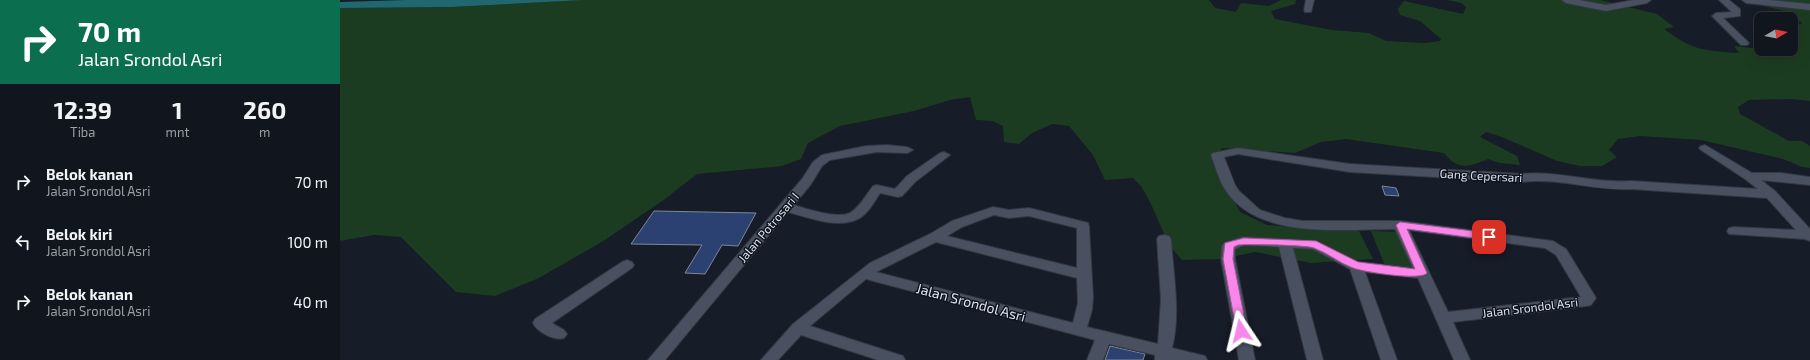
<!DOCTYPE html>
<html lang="id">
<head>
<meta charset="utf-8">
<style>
  :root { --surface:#10151e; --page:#1e222b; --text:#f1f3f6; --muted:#9c9fa4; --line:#30343c }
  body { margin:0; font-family:"Exo 2",sans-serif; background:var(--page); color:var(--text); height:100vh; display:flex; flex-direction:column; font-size:15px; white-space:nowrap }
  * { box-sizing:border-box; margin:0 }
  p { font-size:13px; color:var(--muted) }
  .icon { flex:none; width:22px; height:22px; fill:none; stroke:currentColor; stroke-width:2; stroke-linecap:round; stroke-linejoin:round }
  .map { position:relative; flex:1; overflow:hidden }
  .side { display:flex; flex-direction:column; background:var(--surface); width:340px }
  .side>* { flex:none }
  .top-card { background:#0b6e4f; color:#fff; overflow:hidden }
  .needle { width:26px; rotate:80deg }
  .tools { position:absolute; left:1414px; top:12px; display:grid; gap:8px }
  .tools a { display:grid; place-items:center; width:44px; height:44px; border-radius:8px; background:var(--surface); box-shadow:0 4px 16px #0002,0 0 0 1px var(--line); font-size:20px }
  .pin { position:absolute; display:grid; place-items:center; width:34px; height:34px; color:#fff; margin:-17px; border-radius:8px; box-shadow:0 2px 6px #0006 }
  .me { position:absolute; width:44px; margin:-22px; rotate:350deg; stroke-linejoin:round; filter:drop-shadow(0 0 3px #0008) }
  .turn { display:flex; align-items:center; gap:14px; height:84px; padding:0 12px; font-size:18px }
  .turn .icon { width:52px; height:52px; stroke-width:2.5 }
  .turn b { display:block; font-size:28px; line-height:34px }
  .eta { display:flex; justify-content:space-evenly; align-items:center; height:68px; text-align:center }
  .eta b { font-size:24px; font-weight:700; line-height:28px }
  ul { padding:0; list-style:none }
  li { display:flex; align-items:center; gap:12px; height:60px; padding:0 12px }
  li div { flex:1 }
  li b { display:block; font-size:15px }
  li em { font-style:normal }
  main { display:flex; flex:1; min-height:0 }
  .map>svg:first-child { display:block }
</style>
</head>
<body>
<main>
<section class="side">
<div class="top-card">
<div class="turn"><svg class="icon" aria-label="right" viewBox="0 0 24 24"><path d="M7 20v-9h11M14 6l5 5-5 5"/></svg><div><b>70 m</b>Jalan Srondol Asri</div></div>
</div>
<div class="eta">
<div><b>12:39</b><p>Tiba</p></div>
<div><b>1</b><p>mnt</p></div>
<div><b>260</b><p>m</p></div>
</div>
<ul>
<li><svg class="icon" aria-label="right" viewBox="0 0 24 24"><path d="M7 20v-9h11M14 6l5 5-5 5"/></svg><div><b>Belok kanan</b><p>Jalan Srondol Asri</p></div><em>70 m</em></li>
<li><svg class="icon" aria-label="left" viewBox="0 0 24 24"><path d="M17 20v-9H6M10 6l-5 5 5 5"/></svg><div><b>Belok kiri</b><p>Jalan Srondol Asri</p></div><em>100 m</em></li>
<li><svg class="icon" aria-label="right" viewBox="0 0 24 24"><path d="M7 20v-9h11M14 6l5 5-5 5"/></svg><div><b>Belok kanan</b><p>Jalan Srondol Asri</p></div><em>40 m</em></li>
</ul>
</section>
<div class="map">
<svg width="1470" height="360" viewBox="0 0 1470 360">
  <rect width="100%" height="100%" fill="#161c28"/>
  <!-- green -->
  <path fill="#1c3c21" d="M244,0h625l6,8 21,4 5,-9 28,3 12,-6h15l-1,4 -24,7 4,8 57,11 37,3 17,8 39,2 15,-2 1,-2 -21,-18 -20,-6 -2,-6 6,-8 59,13 3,-7 -5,-4 -14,-3h153l57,14 17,13 -10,2c28,21 40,22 75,24l-5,-7 56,6 1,-22 11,-7 -17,-12 -22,-5 -13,-6h60v101l-19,-2 -42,1 -11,7 2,7 49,27h13l8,5v22l-8,-1 -19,-8 -82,-19 -61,-4 -22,3 -9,11 8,7 -15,9h-22l-23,-5 -55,-24 -16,-5 -6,5 37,19 3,9 -20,-2 -12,-4c-20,8 -29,12 -44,-6l-98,-14 -25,3 -26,11 -73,-5 -5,7 2,16 21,41 27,13 39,3 52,1 15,30 -62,4 -56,-11 -34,7 -39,1 -13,-15 -18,-41 -10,-18 -8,-8 -28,2 -12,-25 -24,-29 -17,-2 -20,9 -13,11 -15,-2 -1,-16 -10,-5 -17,-1 -6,-23 -20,3 -36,11 -74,15 -32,17 -7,16 -19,7 -85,8 -32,25 -60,41 -66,38 -44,18 -39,-4 -55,-55 -27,-2 -34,6v-233l112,-1z
    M1031,231l29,1 16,37 -30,-1z"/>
  <!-- water -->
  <path fill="#21676f" d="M66,0h178l-132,7 -112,1v-6z"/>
  <!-- building -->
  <path fill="#2b4171" stroke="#7f8797" d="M1042,186l14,2 3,8 -14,-1z
    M314,211l102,2 -18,33 -16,-1 -17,29 -20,-1 17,-28 -71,-1z
    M770,346l35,8 -2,6h-38z"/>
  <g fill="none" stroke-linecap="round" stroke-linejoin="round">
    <defs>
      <path id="minor" d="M966,0h8l-3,12h-6l-1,-2z
        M1222,0h17l27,5 28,-5h17l-4,3 -41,8 -40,-8z
        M1379,0h10l11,9v7l-17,2 24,23 2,2 -2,2h-6l-29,-29 4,-3 16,-1z
        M1402,0h27l41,4v6l-64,-7z
        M547,145l20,2 6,3 -6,3 -30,-1 -47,8 -8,6 -11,18 -17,21c12,4 44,14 56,8 10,-6 16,-18 23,-27l4,-1 18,4 12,-13 33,-23 4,-1 6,3 -35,27 -13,14 -4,1 -18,-4c-6,9 -12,21 -22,26 -20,10 -49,-1 -70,-7l-123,148h-17l154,-181 11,-17 9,-7 44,-9z
        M1365,145l47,28h29l29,4v8l-49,-5 14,11 35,38v12l-5,-2 -76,-5 -2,-3 2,-3 5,-1 62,3 -29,-32 -136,-9c-37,2 -73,-12 -110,-7l-171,-10 -112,-18 -14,3 11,28 4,6 21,19 25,8 18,3h97l153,20 13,8 30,49 -5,7 -5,1 -133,16 17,38h-16l-36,-82 -53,-6 32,88h-16l-31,-91 -37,-20 -20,-1 30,112h-16l-28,-113 -35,-2 -9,4v10l20,101h-16l-18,-101 1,-13 2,-3 19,-6 73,4 42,21 55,6 -18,-39c-53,0 -141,12 -172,-43 -5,-9 -8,-21 -12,-31l2,-2 25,-5 112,16 171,10c37,-4 73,10 110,7l127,8 -13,-10 -44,-29 -2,-2 2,-2zM1069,230l136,18 11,7 25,42 -133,15z
        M653,207l16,3 20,-2 59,15 1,3 4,71 -1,13 -5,17 71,17 3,-45 -4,-60 2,-3 5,-1 5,1 2,3c2,35 10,74 1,109l33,8 2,4h-52v-5l-46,-11 -6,16h-16l8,-20 -229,-61 -56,47 93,30 2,4h-27l-77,-25 -23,25h-17l32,-36 77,-61 60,-29 22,-13zM654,215l15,3 20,-2 48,12v40l-130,-32 15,-9zM596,242l141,36 1,25 -5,20 -197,-51z
        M287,260l5,2 2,3 -2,3 -80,55 12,7 3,4 -3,4c-9,3 -27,-6 -31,-15l2,-4 87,-57z"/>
    </defs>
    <!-- minor casing -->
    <use href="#minor" stroke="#333841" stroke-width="2"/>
    <!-- minor -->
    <use href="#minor" fill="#49505f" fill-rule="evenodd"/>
  </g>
  <!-- route -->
  <path fill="#f987e9" stroke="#a25897" d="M1060,222l89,11 5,4 -5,3 -82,-11 20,44c-5,8 -64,-1 -74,-5 -14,-5 -25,-15 -39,-20 -8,-3 -66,-4 -76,-3l-4,2 -1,12 14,72 -2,3h-8l-14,-75 2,-16 19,-5 72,3 42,21 57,7 -19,-44z"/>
  <g text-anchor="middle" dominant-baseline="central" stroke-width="3" stroke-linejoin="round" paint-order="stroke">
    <!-- street labels -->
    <g font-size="12" fill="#dfe4ec" stroke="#0d131f">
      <text transform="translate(1141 175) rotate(3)">Gang Cepersari</text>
      <text transform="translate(428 227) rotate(-50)">Jalan Potrosari I</text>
      <text transform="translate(1190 307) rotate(-7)">Jalan Srondol Asri</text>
    </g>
    <!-- near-street labels -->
    <g font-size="14" fill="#dfe4ec" stroke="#0d131f">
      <text transform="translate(631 302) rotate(15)">Jalan Srondol Asri</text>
    </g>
  </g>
</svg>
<div class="tools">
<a><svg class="needle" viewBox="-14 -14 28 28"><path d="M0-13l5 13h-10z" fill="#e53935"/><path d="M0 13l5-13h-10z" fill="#9c9fa4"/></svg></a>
</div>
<div class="pin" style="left:1149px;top:237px;background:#d93025"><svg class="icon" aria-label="arrive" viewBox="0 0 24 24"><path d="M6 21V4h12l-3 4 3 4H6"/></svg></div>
<svg class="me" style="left:901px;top:331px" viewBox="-20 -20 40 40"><path d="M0-17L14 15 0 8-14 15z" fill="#f987e9" stroke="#fff" stroke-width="4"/></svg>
</div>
</main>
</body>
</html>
